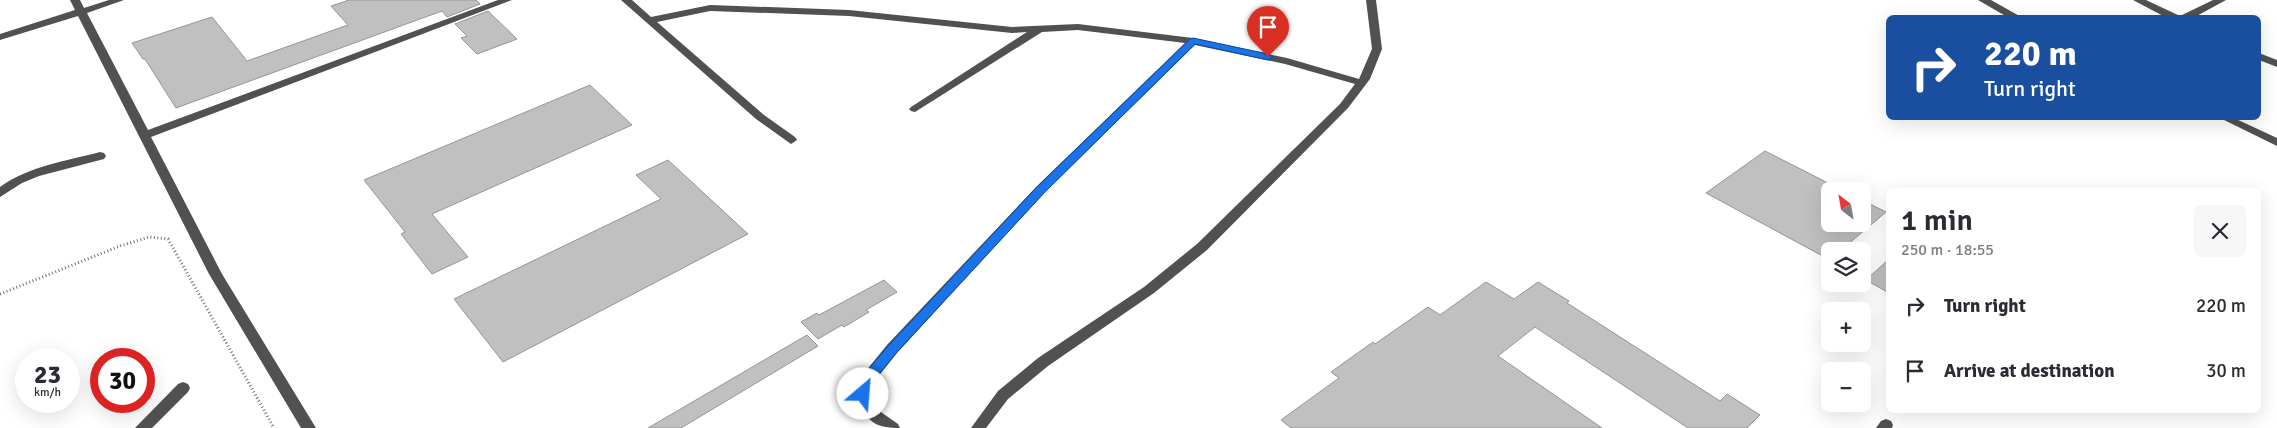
<!DOCTYPE html>
<html lang="en">
<head>
<meta charset="utf-8">
<style>
  :root { --surface:#fff; --page:#f7f7f7; --text:#2b2b33; --muted:#7c7c81 }
  body { margin:0; font-family:Signika,sans-serif; background:var(--page); color:var(--text); height:100vh; display:flex; flex-direction:column; font-size:19px; white-space:nowrap }
  * { box-sizing:border-box; margin:0 }
  p { font-size:16px; color:var(--muted) }
  .icon { flex:none; width:28px; height:28px; fill:none; stroke:currentColor; stroke-width:2; stroke-linecap:round; stroke-linejoin:round }
  .map { position:relative; flex:1; overflow:hidden }
  .drawer { position:absolute; left:1886px; top:188px; width:375px; height:225px; display:flex; flex-direction:column; background:var(--surface); border-radius:8px; box-shadow:0 5px 20px #0002 }
  .drawer>* { flex:none }
  .hud { position:absolute; left:1886px; top:15px; width:375px; height:105px; border-radius:8px; box-shadow:0 5px 20px #0002; background:#1a4fa0; color:#fff; overflow:hidden }
  .needle { width:32px; rotate:329deg }
  .buttons { position:absolute; left:1821px; top:182px; display:grid; gap:10px }
  .buttons a { display:grid; place-items:center; width:50px; height:50px; border-radius:8px; background:var(--surface); box-shadow:0 5px 20px #0002; font-size:25px }
  .speed { position:absolute; left:15px; top:348px; display:flex; gap:10px; font-size:25px; font-weight:700; text-align:center }
  .speed>* { display:grid; place-content:center; width:65px; height:65px; border-radius:50%; background:var(--surface); box-shadow:0 5px 20px #0002; line-height:1 }
  .speed small { font-size:12px; font-weight:400 }
  .speed .limit { border:8px solid #d22; background:#fff; color:#111 }
  .pin { position:absolute; display:grid; place-items:center; width:42px; height:42px; color:#fff; margin:-51px -21px; border-radius:50% 50% 50% 0; rotate:-45deg; box-shadow:0 0 5px #0007 }
  .pin .icon { rotate:45deg }
  .me { position:absolute; width:55px; margin:-28px; rotate:27deg; stroke-linejoin:round; filter:drop-shadow(0 0 4px #0008) }
  .turn { display:flex; align-items:center; gap:18px; height:105px; padding:0 15px; font-size:22px }
  .turn .icon { width:65px; height:65px; stroke-width:2.5 }
  .turn b { display:block; font-size:35px; line-height:42px }
  .round { display:grid; place-items:center; flex:none; width:52px; height:52px; border-radius:8px; background:var(--page) }
  .head { display:flex; align-items:center; justify-content:space-between; height:85px; padding:0 15px }
  h1 { font-size:30px; font-weight:600; line-height:38px }
  ul { padding:0; list-style:none }
  li { display:flex; align-items:center; gap:15px; height:65px; padding:0 15px }
  li div { flex:1 }
  li b { display:block; font-size:19px }
  li em { font-style:normal }
  .map>svg:first-child { display:block }
</style>
</head>
<body>
<div class="map">
<svg width="2277" height="428" viewBox="0 0 2277 428">
  <rect width="100%" height="100%" fill="#fff"/>
  <!-- building -->
  <path fill="#c0c0c0" stroke="#959595" d="M349,0h127l4,4 -33,13 -5,-6 -266,97 -31,-49h-2l-11,-16 80,-26 35,44 98,-35 3,-1 -17,-19z
    M488,11l29,28 -40,15 -16,-16 6,-2 -12,-12z
    M590,85l42,40 -200,89 36,43 -36,17 -31,-40 4,-2 -41,-52z
    M1765,151l65,33v40h32v-24l24,12 -46,39h-10v9l-124,-67z
    M668,160l80,74 -245,128 -49,-63 207,-100 -25,-24z
    M1889,259v34l-23,-13z
    M884,280l13,12 -31,18 3,2 -25,15 -2,-2 -24,14 -17,-17 16,-9 2,2z
    M1486,282l28,17 24,-17 31,19 -2,2 153,98 7,-7 33,21 -13,13h-59l-153,-101 -37,29 104,72h-311l-10,-8 58,-42 -8,-6 42,-30 2,2 53,-37 12,8z
    M807,335l11,11 -137,82h-33z"/>
  <g fill="none" stroke-linecap="round" stroke-linejoin="round">
    <!-- path -->
    <path stroke="#737373" stroke-width="3" stroke-dasharray="1 2.5" stroke-linecap="butt" d="M0,294l120,-48 29,-9 19,2 106,189"/>
    <!-- minor -->
    <path fill="#515151" fill-rule="evenodd" d="M70,0h10l4,8 25,-8h15l-37,13 61,117 350,-130h14l-361,137 71,137 94,154h-15l-92,-154 -131,-258 -78,24v-6l75,-24z
      M621,0h11l19,17 59,-12 139,5 163,17 66,-3 115,14 94,20 72,21 13,-30 -6,-49h10l6,49 -12,30 -22,29 -141,142 -53,43 -106,73 -40,33 -22,29h-15l27,-37 40,-33 106,-71 53,-43 143,-140 15,-20 -70,-20 -90,-19 -150,147 -148,161 -24,30 -3,11 8,16 20,14 2,4c-30,0 -32,-8 -44,-34l5,-17 26,-32 150,-159 148,-143 -107,-13 -36,2 -127,80 -4,-1 -2,-2 2,-2 116,-75 -15,1 -163,-17 -139,-5 -53,11 107,93 31,22 2,3 -6,4 -35,-25z
      M1978,0h13l32,18h-14z
      M2133,0h13l34,16 33,-16h13l-33,18h-26z
      M2259,53l18,7v7l-18,-7z
      M2220,118h14l43,20v8z
      M100,152l4,1 2,3 -2,3 -65,17 -17,7 -22,14v-10c29,-21 66,-26 100,-35z
      M183,382l5,2 2,4 -2,4 -36,36h-17l43,-44z
      M1886,419l5,2 2,4 -1,3h-16l5,-7z"/>
  </g>
  <!-- route -->
  <path fill="#1a73e8" stroke="#114b97" d="M1193,38l75,16 5,3 -5,3 -73,-16 -150,148 -148,160 -25,31 -4,14h-10l-2,-3 5,-16 27,-32 149,-159 153,-148z"/>
</svg>
<div class="buttons">
<a><svg class="needle" viewBox="-14 -14 28 28"><path d="M0-13l5 13h-10z" fill="#e53935"/><path d="M0 13l5-13h-10z" fill="#7c7c81"/></svg></a>
<a><svg class="icon" aria-label="layers" viewBox="0 0 24 24"><path d="M12 4l9 5-9 5-9-5zM3 14l9 5 9-5"/></svg></a>
<a>+</a>
<a>−</a>
</div>
<div class="speed"><div>23<small>km/h</small></div><div class="limit">30</div></div>
<div class="pin" style="left:1268px;top:57px;background:#d93025"><svg class="icon" aria-label="arrive" viewBox="0 0 24 24"><path d="M6 21V4h12l-3 4 3 4H6"/></svg></div>
<svg class="me" style="left:863px;top:394px" viewBox="-20 -20 40 40"><circle r="19" fill="#fff"/><path d="M0-13L10 11 0 6-10 11z" fill="#1a73e8"/></svg>
<div class="hud">
<div class="turn"><svg class="icon" aria-label="right" viewBox="0 0 24 24"><path d="M7 20v-9h11M14 6l5 5-5 5"/></svg><div><b>220 m</b>Turn right</div></div>
</div>
<section class="drawer">
<div class="head"><div><h1>1 min</h1><p>250 m · 18:55</p></div><a class="round"><svg class="icon" aria-label="close" viewBox="0 0 24 24"><path d="M6 6l12 12M18 6L6 18"/></svg></a></div>
<ul>
<li><svg class="icon" aria-label="right" viewBox="0 0 24 24"><path d="M7 20v-9h11M14 6l5 5-5 5"/></svg><div><b>Turn right</b></div><em>220 m</em></li>
<li><svg class="icon" aria-label="arrive" viewBox="0 0 24 24"><path d="M6 21V4h12l-3 4 3 4H6"/></svg><div><b>Arrive at destination</b></div><em>30 m</em></li>
</ul>
</section>
</div>
</body>
</html>
